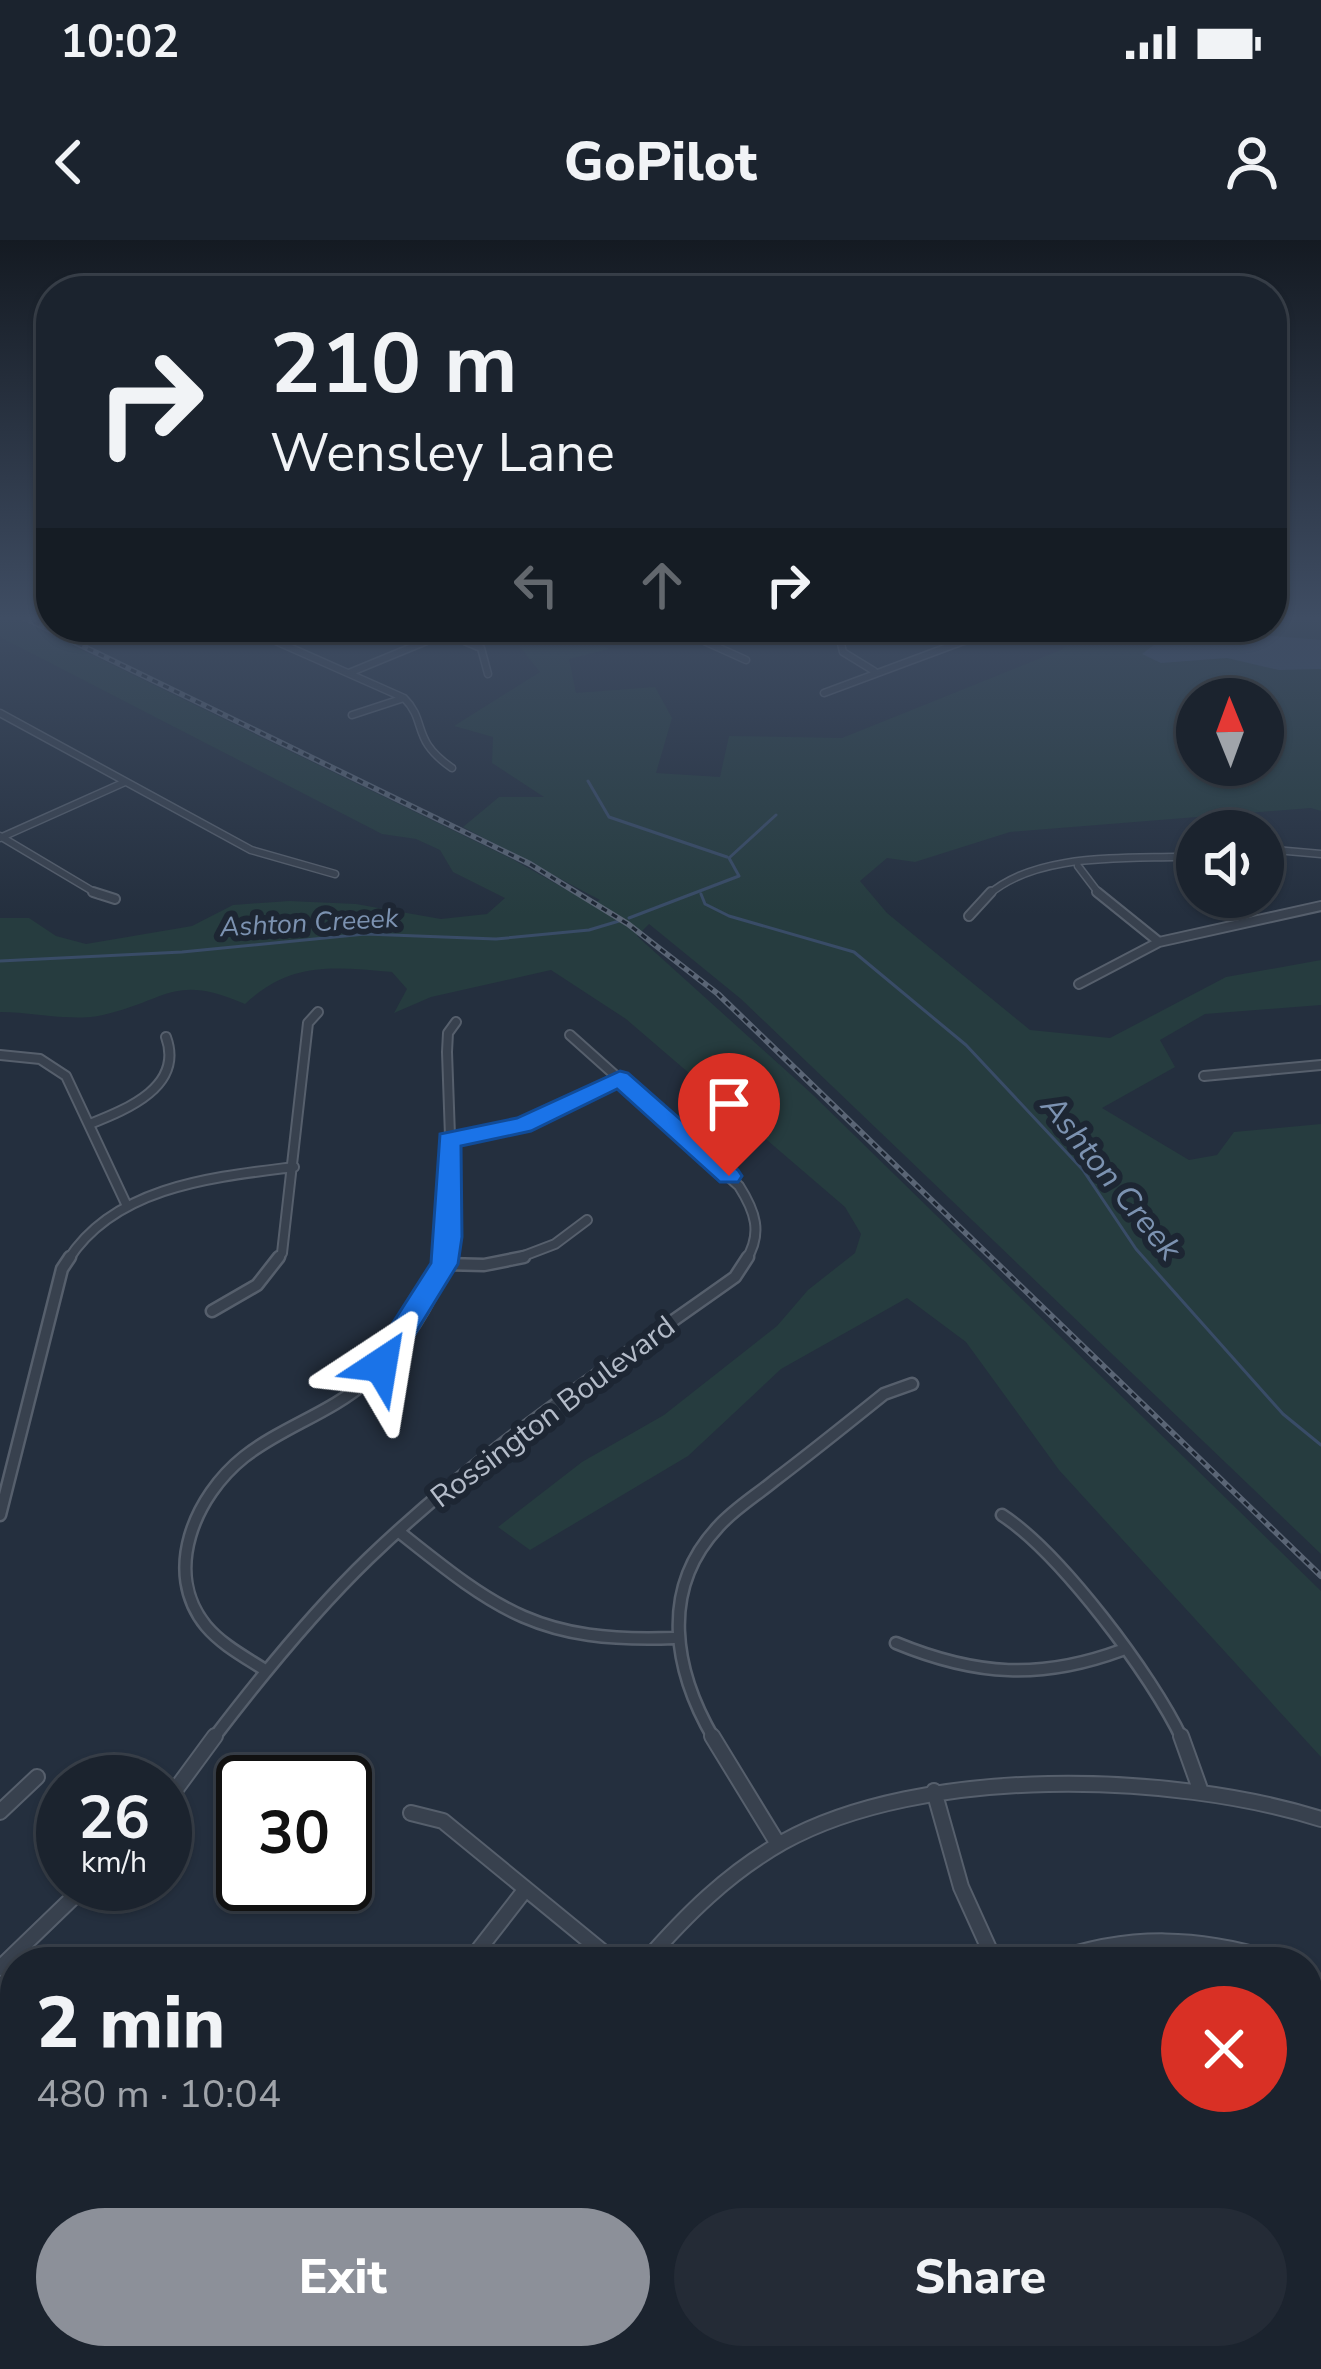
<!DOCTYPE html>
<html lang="en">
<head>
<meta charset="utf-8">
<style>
  :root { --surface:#1b232e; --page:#242b36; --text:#f1f3f6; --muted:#a0a4aa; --line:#39404a; --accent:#8c9099 }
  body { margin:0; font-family:"Nunito Sans",sans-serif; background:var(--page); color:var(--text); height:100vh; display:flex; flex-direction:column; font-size:45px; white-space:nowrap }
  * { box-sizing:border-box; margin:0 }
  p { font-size:39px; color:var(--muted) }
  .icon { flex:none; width:66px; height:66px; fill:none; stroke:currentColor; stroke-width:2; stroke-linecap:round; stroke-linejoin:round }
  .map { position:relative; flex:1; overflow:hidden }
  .panel { position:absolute; left:0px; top:1707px; width:1323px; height:423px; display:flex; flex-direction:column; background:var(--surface); border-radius:48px 48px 0 0; box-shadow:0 3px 9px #0004,0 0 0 3px var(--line) }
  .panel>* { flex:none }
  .top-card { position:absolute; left:36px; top:36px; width:1251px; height:366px; border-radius:48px; box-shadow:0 3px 9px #0004,0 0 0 3px var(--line); background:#1b232e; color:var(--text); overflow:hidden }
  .needle { width:78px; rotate:359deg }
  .fabs { position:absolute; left:1176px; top:438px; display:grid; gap:24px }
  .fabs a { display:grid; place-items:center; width:108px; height:108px; border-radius:50%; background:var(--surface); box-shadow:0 3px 9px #0004,0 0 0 3px var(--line); font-size:60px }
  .speed { position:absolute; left:36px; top:1515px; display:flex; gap:24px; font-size:60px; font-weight:700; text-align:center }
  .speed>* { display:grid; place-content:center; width:156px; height:156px; border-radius:50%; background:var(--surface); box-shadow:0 3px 9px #0004,0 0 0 3px var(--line); line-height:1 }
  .speed small { font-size:30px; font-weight:400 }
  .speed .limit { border:6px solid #111; border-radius:18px; background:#fff; color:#111 }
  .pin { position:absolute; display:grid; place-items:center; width:102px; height:102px; color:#fff; margin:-123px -51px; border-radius:50% 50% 50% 0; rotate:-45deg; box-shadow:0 0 12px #0007 }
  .pin .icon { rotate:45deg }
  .me { position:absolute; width:132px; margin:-66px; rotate:33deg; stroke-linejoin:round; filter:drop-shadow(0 0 9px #0008) }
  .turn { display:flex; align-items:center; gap:42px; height:252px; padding:0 36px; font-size:54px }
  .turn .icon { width:156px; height:156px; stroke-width:2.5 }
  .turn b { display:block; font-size:84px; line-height:102px }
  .lanes { display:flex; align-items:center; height:114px; padding:0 36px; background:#0003; justify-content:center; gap:60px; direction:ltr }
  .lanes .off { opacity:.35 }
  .round { display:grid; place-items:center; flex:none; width:126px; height:126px; border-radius:63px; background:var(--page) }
  .head { display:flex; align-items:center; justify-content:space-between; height:204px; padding:0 36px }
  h1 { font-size:72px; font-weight:800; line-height:90px }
  .button { display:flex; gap:24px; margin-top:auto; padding:24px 36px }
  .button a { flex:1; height:138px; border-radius:72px; background:var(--accent); color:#fff; font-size:48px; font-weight:800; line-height:138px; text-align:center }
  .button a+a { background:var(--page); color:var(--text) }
  .status { display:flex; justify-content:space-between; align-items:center; height:84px; padding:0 60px; background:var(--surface); direction:ltr }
  .status svg { height:33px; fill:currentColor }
  header { display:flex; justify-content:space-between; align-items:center; height:156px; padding:0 36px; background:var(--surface); font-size:54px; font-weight:800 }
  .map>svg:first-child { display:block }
</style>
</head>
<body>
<div class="status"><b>10:02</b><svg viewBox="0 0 49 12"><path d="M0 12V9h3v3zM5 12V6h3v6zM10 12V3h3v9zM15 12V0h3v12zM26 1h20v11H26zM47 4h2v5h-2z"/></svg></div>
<header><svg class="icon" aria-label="back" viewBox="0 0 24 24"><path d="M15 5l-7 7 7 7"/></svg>GoPilot<svg class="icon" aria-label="person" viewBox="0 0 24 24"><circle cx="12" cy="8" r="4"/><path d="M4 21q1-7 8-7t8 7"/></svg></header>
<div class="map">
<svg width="1321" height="2129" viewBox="0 0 1321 2129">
  <rect width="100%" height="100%" fill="#242f3e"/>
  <!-- green -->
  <path fill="#263c3f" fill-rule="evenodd" d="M0,377h14l500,243 78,44 8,-4 -137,-73 36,-30h45l-52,-34 1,-26 -39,-11 86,-54 -25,-31 3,-14h54l37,22 -40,10 7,34 79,-6 17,31 -16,55 64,4 9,-41 113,2 219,-88 27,-23h184v-10h49v194l-10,-3 -301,24 -95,30 -28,-4 -27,23 27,32 143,117 80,8 116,-61 95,-17v45l-116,9 -45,26 15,27 -73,41 87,52 28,-5 17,-23 87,-8v430l-580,-555 -92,-75 -12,12 175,158 509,497v166l-262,-287 -93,-128 -59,-44 -126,71 -93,87 -158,94 -32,-23 84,-65 82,-47 113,-89 31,-36 47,-37 6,-19 -16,-27 -219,-188 -75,-49 -120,27 -37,16 13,-24 -15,-17c-59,-5 -101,-11 -147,32 -71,-31 -77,-4 -142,11 -31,7 -71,-3 -103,-3v-94h29l27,18 30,8 106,-18 41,-21 56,-4 67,3 85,15 46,-5 18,-16 -52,-26 -13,-22 -24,-11 -34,-5 -382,-197zM1197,459h66v66h-66z"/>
  <!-- water -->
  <path fill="#394c67" d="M1202,390l119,10v29l-42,1 -52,-12 -66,5 -19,-9 30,-23z"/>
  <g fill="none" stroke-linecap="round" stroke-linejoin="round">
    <!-- stream -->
    <path stroke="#394c67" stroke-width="3" d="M588,541l21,36 118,40
      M701,654l4,10 24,12 125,36 112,93 117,125 53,79 147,165 38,31
      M629,678l110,-42 -10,-18 47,-43
      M0,721l182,-9 183,-18 131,5 93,-9 30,-9"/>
    <defs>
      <path id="street-far3" d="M244,387l160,71c24,24 6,41 48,70
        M431,387l50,21 7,26
        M673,387l73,33
        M837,387l6,25 31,19
        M938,387l23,15
        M349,433l97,-40
        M824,453l137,-51 58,-15
        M0,473l251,137 84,24
        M352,475l52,-17
        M0,596l99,59
        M0,598l125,-56
        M1263,609l58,5
        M1078,626l22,29
        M988,655c52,-45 144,-35 209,-39"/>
      <path id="street-far2" d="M93,652l22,7
        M1097,652l62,50
        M969,676l22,-24
        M1079,744l80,-42 162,-36
        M570,795l169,151c16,25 24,47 7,74
        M0,815l40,4 26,17 61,130
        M1204,836l117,-11
        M90,884c38,-15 94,-38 76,-87
        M448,900l75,-15 97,-46
        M68,1020c47,-74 146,-83 226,-93
        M277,1020l5,-7 26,-230 10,-11
        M445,1020l7,-68 -5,-140 1,-19 8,-11
        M513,1020l42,-16 32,-24"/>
      <path id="street-far1" d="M444,1024l40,1 40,-8
        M212,1071l45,-26 22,-28
        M0,1275l62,-246 8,-12
        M1002,1275c58,38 150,160 180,224
        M398,1291c101,81 142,112 276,107
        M896,1403c80,33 145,37 226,7
        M265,1430c-20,-13 -43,-25 -59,-44 -44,-54 -11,-130 38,-169 38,-30 87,-44 124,-77 33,-30 66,-80 78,-123
        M213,1499c48,-63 99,-126 156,-181 111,-107 241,-192 366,-281l13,-20
        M714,1499c-40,-68 -55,-149 4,-212 16,-18 39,-32 57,-47 37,-28 73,-57 109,-86l28,-10"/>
      <path id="street" d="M712,1496l66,108
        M1181,1496l19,53
        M934,1551l27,96 34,75
        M165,1564l50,-68
        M0,1572l37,-35
        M411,1573l32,8 172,141
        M469,1722l56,-72
        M645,1722c41,-47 83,-89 138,-120 139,-77 389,-70 538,-23
        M1050,1722c78,-29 152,-26 230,0
        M0,1728l87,-84
        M0,1863l15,4
        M410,2115l21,14
        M770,2115l9,14
        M1114,2129l2,-14"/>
    </defs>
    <!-- street-far3 casing -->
    <use href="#street-far3" stroke="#565f6c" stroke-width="9"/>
    <!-- street-far2 casing -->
    <use href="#street-far2" stroke="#565f6c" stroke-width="12"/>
    <!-- street-far1 casing -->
    <use href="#street-far1" stroke="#565f6c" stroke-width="15"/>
    <!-- street casing -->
    <use href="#street" stroke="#565f6c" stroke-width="18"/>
    <!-- street-far3 -->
    <use href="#street-far3" stroke="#38414e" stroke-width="6"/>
    <!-- street-far2 -->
    <use href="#street-far2" stroke="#38414e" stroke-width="8"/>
    <!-- street-far1 -->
    <use href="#street-far1" stroke="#38414e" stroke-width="10"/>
    <!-- street -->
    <use href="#street" stroke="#38414e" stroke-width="14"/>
    <defs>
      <path id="rail" d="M23,377l507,247 98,60 90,70 603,582"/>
    </defs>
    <!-- rail casing -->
    <use href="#rail" stroke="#5a6575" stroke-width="6"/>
    <!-- rail -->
    <use href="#rail" stroke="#1d2633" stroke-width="3" stroke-dasharray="6" stroke-linecap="butt"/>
  </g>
  <!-- sky -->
  <linearGradient id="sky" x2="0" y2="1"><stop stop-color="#141a22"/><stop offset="0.56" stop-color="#3f4d63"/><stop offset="1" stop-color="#3f4d63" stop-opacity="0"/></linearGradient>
  <rect width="1321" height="675" fill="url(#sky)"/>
  <!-- route -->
  <path fill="#1a73e8" stroke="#114b97" stroke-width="3" d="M620,831l8,2 110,97 4,6 -4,6h-18l-103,-93 -86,42 -70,15 1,91 -4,27 -67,109h-20l-4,-8 4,-8 60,-94 9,-129 77,-16z"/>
  <g text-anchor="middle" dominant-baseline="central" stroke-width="12" stroke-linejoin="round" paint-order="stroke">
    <!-- far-water labels -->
    <g font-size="27" font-style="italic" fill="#7c92b1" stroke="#1d2633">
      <text transform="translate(309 683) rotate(-3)">Ashton Creeek</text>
    </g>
    <!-- street labels -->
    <g font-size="30" fill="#b4bcc9" stroke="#1d2633">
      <text transform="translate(553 1172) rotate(-37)">Rossington Boulevard</text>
    </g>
    <!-- water labels -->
    <g font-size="33" font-style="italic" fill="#7c92b1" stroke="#1d2633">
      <text transform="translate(1111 938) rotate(51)">Ashton Creek</text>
    </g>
  </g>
</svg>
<div class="fabs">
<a><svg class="needle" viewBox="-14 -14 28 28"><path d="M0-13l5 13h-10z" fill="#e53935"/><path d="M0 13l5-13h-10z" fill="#a0a4aa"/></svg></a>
<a><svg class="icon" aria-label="sound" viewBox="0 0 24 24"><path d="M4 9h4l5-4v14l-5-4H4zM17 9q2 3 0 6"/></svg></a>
</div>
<div class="speed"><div>26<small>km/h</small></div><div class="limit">30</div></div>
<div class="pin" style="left:729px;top:936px;background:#d93025"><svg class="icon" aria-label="arrive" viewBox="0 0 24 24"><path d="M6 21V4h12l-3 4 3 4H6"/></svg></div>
<svg class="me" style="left:381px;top:1125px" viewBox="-20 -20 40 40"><path d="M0-17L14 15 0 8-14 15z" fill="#1a73e8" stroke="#fff" stroke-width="4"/></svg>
<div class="top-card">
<div class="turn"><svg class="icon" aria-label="right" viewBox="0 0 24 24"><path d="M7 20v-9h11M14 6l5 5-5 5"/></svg><div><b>210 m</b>Wensley Lane</div></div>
<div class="lanes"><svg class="icon off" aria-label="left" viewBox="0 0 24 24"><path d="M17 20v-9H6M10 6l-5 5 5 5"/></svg><svg class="icon off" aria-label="ahead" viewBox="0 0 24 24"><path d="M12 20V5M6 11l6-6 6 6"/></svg><svg class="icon" aria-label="right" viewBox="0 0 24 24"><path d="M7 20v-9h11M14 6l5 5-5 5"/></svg></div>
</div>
<section class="panel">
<div class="head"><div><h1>2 min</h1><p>480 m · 10:04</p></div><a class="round" style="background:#d93025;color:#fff"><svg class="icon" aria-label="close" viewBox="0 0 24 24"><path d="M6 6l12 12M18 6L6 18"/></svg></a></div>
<div class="button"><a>Exit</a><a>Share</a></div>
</section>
</div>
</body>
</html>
